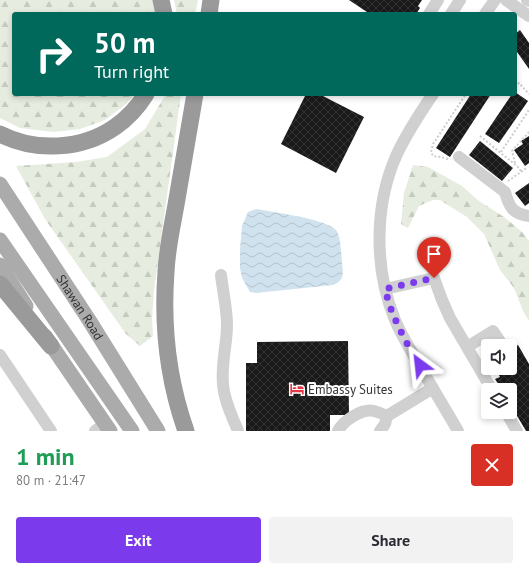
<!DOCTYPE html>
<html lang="en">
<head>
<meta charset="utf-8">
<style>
  :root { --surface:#fff; --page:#f2f2f3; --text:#2b2b33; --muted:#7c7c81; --accent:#7c3aed }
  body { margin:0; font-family:"PT Sans",sans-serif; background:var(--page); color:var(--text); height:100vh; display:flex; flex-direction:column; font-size:15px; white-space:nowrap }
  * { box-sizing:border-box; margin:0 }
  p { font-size:13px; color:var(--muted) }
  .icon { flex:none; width:22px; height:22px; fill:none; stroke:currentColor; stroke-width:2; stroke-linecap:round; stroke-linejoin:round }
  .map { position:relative; height:431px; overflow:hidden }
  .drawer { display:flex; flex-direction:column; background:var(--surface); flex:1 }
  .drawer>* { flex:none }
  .hud { position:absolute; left:12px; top:12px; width:505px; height:84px; border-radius:4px; box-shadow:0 2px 6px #0003; background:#00695c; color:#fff; overflow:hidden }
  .buttons { position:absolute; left:481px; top:339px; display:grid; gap:8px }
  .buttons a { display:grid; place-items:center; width:36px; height:36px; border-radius:4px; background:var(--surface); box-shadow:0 2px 6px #0003; font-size:20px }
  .pin { position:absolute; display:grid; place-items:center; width:34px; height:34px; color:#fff; margin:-41px -17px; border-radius:50% 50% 50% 0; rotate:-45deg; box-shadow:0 0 4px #0007 }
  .pin .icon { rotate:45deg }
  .me { position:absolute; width:44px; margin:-22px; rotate:330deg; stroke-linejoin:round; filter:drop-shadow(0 0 3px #0008) }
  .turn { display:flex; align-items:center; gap:14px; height:84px; padding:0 16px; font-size:18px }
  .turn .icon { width:52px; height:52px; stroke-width:2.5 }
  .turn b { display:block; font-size:28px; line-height:34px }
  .round { display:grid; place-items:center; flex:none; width:42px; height:42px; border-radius:4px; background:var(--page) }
  .summary { display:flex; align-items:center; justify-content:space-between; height:68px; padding:0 16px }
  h1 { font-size:24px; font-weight:800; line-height:30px; color:#1e9e55 }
  .action { display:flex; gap:8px; margin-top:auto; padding:8px 16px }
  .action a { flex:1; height:46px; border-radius:4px; background:var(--accent); color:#fff; font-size:16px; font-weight:800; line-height:46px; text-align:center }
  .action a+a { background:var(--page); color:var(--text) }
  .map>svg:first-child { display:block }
</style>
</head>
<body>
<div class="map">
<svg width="529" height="431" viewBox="0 0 529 431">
  <defs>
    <pattern id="forest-firs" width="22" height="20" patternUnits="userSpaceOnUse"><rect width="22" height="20" fill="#e6ecdf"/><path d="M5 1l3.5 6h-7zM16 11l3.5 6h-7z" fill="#c6cbc0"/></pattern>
    <pattern id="water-waves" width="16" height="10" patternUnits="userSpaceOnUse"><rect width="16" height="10" fill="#cfe2ee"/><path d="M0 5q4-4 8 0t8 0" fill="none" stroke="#b2c2cd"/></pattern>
    <pattern id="building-cross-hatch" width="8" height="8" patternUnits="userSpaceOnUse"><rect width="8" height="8" fill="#1a1a1a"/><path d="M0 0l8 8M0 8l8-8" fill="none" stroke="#333"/></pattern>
  </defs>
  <rect width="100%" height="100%" fill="#fff"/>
  <!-- forest -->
  <path fill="url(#forest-firs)" d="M0,0h153l5,14h-144v80h121l-9,10 -21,16 -25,9 -26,3 -34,-4 -20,-10z
    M174,0h24l-3,14h-18z
    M166,94h15l-27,196 -2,29 1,17 -13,10 -14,-12 -81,-115 -29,-53 60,-4 31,-5 38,-28z
    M413,165l15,2 34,19 17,15 25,16 18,15 7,9v80l-6,-10 -9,-23 -14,-18 -16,-36 -17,-17 -27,-17h-7l-14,6 -11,22 -7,-4 3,-31z"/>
  <!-- water -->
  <path fill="url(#water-waves)" d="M256,209c16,3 70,10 80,21 5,7 5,23 6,32 1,12 3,18 -9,23l-77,8 -6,-1 -8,-14 -2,-10v-19l2,-23 6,-14z"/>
  <!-- building -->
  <path fill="url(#building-cross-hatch)" d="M349,0h73l-4,6 2,2 -4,6h-46z
    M520,30l9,13v26l-14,-20v-15z
    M515,92l13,9 -29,42 -14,-9 27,-40h3z
    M306,94h13l45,23 -28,56 -55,-29z
    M471,94h20l-41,63 -14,-9z
    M529,136v27l-4,3 -11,-16 9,-6 -2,-3z
    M480,141l33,27 -11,13 -33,-26z
    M529,183v20l-4,3 -10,-13z
    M348,341l1,74h-19v16h-84v-68h11v-21z
    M518,345l11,19v67h-3l-16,-27v-14h-8l-7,-11 5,-2 -5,-9h15v-18z"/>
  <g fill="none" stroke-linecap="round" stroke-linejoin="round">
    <!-- path -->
    <path stroke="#cdcdcd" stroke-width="2" stroke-dasharray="2 2" stroke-linecap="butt" d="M515,87l4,-4 10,11
      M480,136l38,31 3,4
      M501,152l28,-42
      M448,159l-7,-2 -8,-1 -2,-4 2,-8 33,-50
      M515,163l-3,-12 17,-19
      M508,181l20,-14"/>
    <!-- minor -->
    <path stroke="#d0d0d0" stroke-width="12" d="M506,0l23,16
      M527,0l2,1
      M429,14l9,-14
      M451,14l9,-14
      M485,14l10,-14
      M433,94c-13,19 -26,39 -36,60 -23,51 -23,115 -2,166 7,17 17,32 26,48 12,21 25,42 37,63
      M459,157l46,35c4,15 8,22 24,24
      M221,275c2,17 6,34 6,50 0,19 -6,39 -4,59 1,16 9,32 15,47
      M385,289l49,-11 8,22 8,18 42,72
      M467,347l26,-16 10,15
      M0,355l51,76
      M506,412l11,19
      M387,416l46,-28
      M95,431l10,-7
      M338,431c5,-10 24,-23 36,-20 4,1 9,3 13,5
      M380,431l5,-7 2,-8"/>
    <!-- major -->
    <g stroke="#ababab" stroke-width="15">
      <path id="s1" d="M0,184l89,136 69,111"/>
      <path d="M0,240l132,191"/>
      <path d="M0,265l26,41"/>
      <path d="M45,336l65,95"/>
    </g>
    <!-- highway -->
    <path stroke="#9a9a9a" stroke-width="17" d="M161,0l3,14
      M209,14l2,-14
      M0,134c35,18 82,16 115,-7 13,-9 23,-20 31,-33
      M0,284l51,62
      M186,431c-18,-51 -24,-105 -20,-159 1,-25 7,-49 11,-73 6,-35 12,-70 18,-105"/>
  </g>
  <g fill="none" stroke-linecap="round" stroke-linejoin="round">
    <!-- route -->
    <path stroke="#7c3aed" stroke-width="7" stroke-dasharray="0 12.6" d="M420,365c-9,-14 -17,-28 -24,-44 -5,-10 -8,-21 -11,-32l49,-11"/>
  </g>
  <!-- icons -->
  <defs>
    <symbol id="hotel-bare" viewBox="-9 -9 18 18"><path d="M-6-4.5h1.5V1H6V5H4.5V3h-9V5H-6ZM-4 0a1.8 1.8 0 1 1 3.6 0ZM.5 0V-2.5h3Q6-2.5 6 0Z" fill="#e63946" stroke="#fff" stroke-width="2.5" paint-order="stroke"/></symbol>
  </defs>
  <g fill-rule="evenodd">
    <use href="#hotel-bare" x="287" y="379" width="20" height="20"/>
  </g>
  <g text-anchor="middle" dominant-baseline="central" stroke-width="4" stroke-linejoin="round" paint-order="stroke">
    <!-- street labels -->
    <g font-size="13" fill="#333" stroke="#fff">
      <text stroke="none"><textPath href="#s1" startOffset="147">Shawan Road</textPath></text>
    </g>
    <!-- poi labels -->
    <g font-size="13" fill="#333" stroke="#fff" text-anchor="start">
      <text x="308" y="389">Embassy Suites</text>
    </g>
  </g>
</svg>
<div class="buttons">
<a><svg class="icon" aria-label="sound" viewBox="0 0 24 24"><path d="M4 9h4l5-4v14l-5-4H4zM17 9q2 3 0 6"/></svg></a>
<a><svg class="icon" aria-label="layers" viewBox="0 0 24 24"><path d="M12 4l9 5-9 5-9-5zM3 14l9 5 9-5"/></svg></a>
</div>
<div class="pin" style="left:434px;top:278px;background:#d93025"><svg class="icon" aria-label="arrive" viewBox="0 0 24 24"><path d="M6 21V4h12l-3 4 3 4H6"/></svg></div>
<svg class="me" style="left:420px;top:365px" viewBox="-20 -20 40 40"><path d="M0-17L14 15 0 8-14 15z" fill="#7c3aed" stroke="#fff" stroke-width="4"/></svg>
<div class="hud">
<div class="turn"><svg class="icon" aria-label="right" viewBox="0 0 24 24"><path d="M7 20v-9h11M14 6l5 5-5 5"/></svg><div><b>50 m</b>Turn right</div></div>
</div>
</div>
<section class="drawer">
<div class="summary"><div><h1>1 min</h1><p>80 m · 21:47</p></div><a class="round" style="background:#d93025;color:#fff"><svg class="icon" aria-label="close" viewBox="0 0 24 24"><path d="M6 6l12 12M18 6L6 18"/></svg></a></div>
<div class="action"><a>Exit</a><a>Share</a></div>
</section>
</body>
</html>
